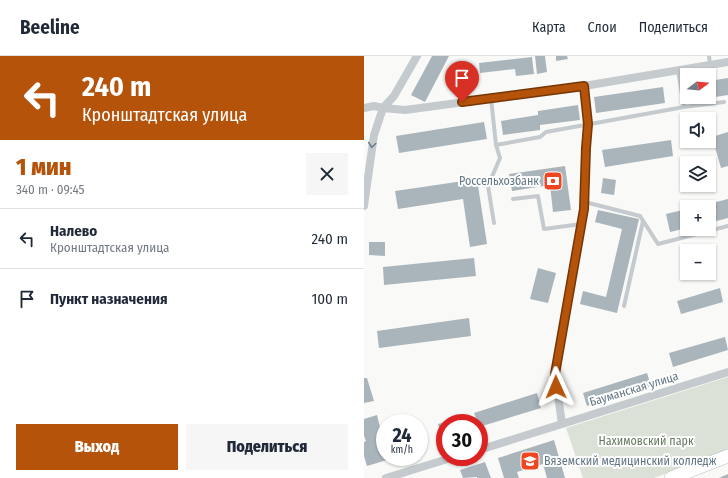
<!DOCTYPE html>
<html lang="ru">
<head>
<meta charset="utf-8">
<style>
  :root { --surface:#fff; --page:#f6f6f7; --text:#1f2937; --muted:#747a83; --line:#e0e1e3; --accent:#b45309 }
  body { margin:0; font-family:"Fira Sans Condensed",sans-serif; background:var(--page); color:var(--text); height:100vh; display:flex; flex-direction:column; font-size:15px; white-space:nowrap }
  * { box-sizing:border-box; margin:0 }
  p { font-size:13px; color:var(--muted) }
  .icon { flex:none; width:22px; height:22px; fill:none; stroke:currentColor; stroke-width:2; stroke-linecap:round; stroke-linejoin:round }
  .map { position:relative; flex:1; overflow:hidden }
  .details { display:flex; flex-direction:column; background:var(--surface); width:364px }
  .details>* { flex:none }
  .banner { background:#b45309; color:#fff; overflow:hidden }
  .needle { width:26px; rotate:74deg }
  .tools { position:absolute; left:316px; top:12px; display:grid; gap:8px }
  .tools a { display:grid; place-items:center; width:36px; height:36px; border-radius:0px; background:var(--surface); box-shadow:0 1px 3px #0004; font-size:20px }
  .speed { position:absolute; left:12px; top:358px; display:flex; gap:8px; font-size:20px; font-weight:700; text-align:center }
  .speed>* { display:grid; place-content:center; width:52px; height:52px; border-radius:50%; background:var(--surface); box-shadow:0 1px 3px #0004; line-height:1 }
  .speed small { font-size:10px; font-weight:400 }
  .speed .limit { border:6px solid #d22; background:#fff; color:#111 }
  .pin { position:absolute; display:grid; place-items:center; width:34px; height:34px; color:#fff; margin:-41px -17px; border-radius:50% 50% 50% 0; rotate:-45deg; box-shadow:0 0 4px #0007 }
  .pin .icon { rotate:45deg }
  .me { position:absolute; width:44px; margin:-22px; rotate:359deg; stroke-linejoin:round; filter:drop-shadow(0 0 3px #0008) }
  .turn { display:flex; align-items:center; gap:14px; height:84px; padding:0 16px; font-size:18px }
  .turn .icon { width:52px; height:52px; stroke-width:2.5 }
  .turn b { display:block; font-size:28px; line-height:34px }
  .round { display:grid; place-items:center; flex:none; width:42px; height:42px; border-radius:0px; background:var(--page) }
  .headline { display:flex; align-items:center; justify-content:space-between; height:68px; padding:0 16px }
  h1 { font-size:24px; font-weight:800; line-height:30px; color:var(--accent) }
  .action { display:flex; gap:8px; margin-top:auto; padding:8px 16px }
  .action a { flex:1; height:46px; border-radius:0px; background:var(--accent); color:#fff; font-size:16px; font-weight:800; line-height:46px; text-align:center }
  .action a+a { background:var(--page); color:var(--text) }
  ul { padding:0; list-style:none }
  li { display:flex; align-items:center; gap:12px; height:60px; padding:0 16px; border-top:1px solid var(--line) }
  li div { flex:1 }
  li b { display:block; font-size:15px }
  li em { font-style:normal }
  header { display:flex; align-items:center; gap:24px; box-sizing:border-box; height:56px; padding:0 20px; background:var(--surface); border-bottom:1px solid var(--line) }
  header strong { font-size:19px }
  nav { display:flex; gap:22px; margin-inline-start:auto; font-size:14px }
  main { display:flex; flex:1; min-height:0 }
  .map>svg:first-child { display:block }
</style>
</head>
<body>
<header>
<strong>Beeline</strong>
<nav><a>Карта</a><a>Слои</a><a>Поделиться</a></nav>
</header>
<main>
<section class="details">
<div class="banner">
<div class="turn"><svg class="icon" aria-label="left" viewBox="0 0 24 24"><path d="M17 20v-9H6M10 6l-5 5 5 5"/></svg><div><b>240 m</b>Кронштадтская улица</div></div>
</div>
<div class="headline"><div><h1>1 мин</h1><p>340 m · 09:45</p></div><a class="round"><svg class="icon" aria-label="close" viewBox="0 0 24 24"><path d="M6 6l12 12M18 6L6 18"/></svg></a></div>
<ul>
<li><svg class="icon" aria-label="left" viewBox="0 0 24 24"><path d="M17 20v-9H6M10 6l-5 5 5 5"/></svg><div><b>Налево</b><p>Кронштадтская улица</p></div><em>240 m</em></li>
<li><svg class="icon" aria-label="arrive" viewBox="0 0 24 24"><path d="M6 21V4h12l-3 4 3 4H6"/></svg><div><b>Пункт назначения</b></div><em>100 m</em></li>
</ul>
<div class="action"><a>Выход</a><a>Поделиться</a></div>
</section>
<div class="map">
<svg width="364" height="422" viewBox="0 0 364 422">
  <rect width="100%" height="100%" fill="#f9f9f7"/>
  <!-- green -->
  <path fill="#dbe1d7" d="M364,321v73l-74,28h-71l-17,-50z"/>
  <!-- building -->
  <path fill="#aab5bb" d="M68,0h17l-24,46 -14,-7z
    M171,0h10l2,16 -10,2z
    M192,0h11l1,3 -12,2z
    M168,1l2,17 -18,2 -1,-7 -35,4 -1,-10z
    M364,22v17l-19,3v-17z
    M299,31l2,16 -69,10 -2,-16z
    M332,41h11v1l-10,1z
    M214,49l2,15 -40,5v5l-37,5 -2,-14 37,-6v-4z
    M120,66l3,17 -88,14 -3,-17z
    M364,76v34l-7,2 -9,-31z
    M307,84l2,16 -68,11 -3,-17z
    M201,110l6,44 -18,2 -3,-27 -38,6 -3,-17z
    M239,122l13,2 -2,15 -13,-2z
    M113,123l10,65 -17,3 -7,-48 -65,10 -3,-18z
    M364,143v19l-19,5v-16h-12z
    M323,153v19l-17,4 -4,-18z
    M234,154l41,9 -22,94 -37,-9 3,-13 23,6 16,-68 -27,-7z
    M5,186h16v14l-16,-1z
    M110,202l2,18 -92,9 -1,-18z
    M174,212l18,5 -8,30 -18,-4z
    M356,232l3,14 -42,12 -4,-13z
    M105,262l2,18 -92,12 -2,-17z
    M361,281l3,13 -55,17 -4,-14z
    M283,317l4,13 -64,20 -4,-13z
    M0,322h3l7,23 -10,2z
    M173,337l4,15 -62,19v-4h-1l-4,-10z
    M13,359l3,12 4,-1 1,5v5l-7,3 3,12 2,-1 4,10 -20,6 -3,-10v-14l2,-1 -2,-5v-17z
    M103,360l2,7h-24v15l-3,1 -4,-15z
    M190,384l11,38h-18l-4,-14 -26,8 2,6h-15l-6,-20z
    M121,406l6,16h-14v-1l-14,1 -3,-8z
    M364,418v4h-9z"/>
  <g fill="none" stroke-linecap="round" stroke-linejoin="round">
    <defs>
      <path id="primary" d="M307,422l57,-22"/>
    </defs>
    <!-- primary casing -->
    <use href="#primary" stroke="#b7bdc1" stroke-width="14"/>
    <!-- service -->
    <path stroke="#c4cacd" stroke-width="4" d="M345,0l1,9
      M314,14l6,37
      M127,42l5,47 4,13 -12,28 6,37
      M132,89l44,-8 6,-5 138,-25 40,-5
      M149,143l25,-3 6,33 37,-5
      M221,146l55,14 18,28 70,-18
      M260,250l19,-85"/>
    <!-- minor -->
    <path stroke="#c4cacd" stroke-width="8" d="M0,52l10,-2 9,2 22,2 179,-24 144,-24
      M0,150l10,-71 9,-27 11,-12 23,-40
      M198,368l-7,-50 29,-165 2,-61 2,-24 -4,-38
      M115,394l249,-78
      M22,422l68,-21"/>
    <!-- primary -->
    <use href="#primary" stroke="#fff" stroke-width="13"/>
  </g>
  <!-- one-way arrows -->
  <defs><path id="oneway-chevron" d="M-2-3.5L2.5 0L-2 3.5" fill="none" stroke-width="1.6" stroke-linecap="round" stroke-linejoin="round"/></defs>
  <use stroke="#677b88" href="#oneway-chevron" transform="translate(8 89) rotate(98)"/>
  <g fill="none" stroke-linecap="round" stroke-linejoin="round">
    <defs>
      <path id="route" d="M98,46l122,-16 4,38 -2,24 -2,61 -29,165 1,13"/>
    </defs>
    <!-- route casing -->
    <use href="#route" stroke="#753606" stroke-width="10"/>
    <!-- route -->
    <use href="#route" stroke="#b45309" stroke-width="7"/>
  </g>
  <!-- icons -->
  <defs>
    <symbol id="bank-square" viewBox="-11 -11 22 22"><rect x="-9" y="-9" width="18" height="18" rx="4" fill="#ef4521" stroke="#fff"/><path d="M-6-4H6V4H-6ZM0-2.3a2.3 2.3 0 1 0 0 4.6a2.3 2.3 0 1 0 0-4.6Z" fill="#fff"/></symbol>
    <symbol id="university-square" viewBox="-11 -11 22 22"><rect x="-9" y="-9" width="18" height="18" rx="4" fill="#ef4521" stroke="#fff"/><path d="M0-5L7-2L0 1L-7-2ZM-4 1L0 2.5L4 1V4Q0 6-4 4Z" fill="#fff"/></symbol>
  </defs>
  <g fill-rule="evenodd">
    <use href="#bank-square" x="178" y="114" width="22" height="22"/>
    <use href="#university-square" x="155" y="394" width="22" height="22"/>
  </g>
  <g text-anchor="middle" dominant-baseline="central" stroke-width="4" stroke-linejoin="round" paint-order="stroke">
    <!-- poi labels -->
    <g font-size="12" fill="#627784" stroke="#fff" text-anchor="end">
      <text x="175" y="125">Россельхозбанк</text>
      <text x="180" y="405" text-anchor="start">Вяземский медицинский колледж</text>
    </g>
    <!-- street labels -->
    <g font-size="12" fill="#627784" stroke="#fff">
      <text transform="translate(270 333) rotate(-17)">Бауманская улица</text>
    </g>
    <!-- park labels -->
    <g font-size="12" fill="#677a61" stroke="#fff">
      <text x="282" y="385">Нахимовский парк</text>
    </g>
  </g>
</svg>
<div class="tools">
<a><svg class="needle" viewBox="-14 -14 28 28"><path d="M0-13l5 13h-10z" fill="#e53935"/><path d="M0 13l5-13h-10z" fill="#747a83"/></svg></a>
<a><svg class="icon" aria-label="sound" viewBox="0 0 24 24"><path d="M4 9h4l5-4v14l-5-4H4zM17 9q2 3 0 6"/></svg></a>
<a><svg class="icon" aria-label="layers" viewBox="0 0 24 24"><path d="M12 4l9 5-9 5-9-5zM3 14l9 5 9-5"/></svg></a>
<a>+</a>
<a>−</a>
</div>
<div class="speed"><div>24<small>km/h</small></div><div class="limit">30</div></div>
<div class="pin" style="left:98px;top:46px;background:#d93025"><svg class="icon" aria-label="arrive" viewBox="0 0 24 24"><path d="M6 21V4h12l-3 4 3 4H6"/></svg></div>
<svg class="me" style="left:192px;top:331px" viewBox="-20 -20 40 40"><path d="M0-17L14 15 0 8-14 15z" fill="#b45309" stroke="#fff" stroke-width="4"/></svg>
</div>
</main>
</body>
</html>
